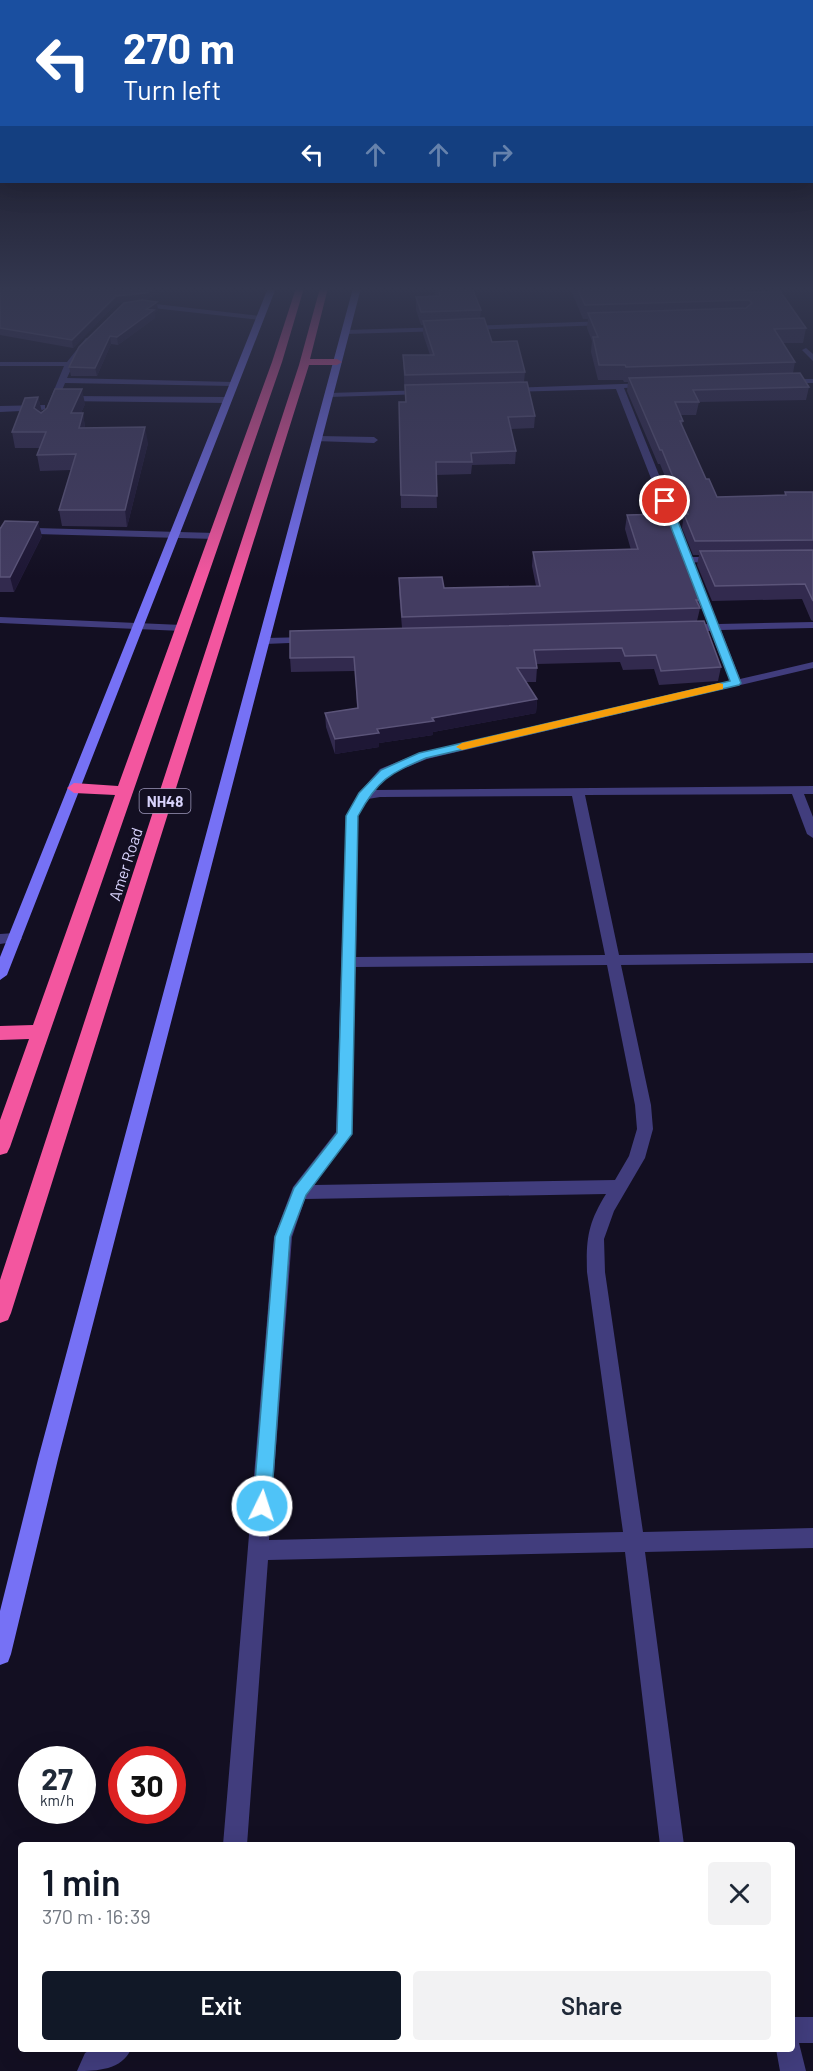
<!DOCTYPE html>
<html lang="en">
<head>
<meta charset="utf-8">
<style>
  :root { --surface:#fff; --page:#f2f2f3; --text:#1f2937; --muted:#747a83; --accent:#111827 }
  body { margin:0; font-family:Barlow,sans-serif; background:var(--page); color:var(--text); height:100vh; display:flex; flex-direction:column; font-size:22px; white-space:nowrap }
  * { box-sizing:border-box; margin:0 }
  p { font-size:20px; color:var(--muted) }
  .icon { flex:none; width:33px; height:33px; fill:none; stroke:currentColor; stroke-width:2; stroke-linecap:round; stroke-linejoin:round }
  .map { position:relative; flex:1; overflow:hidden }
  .side { position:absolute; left:18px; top:1842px; width:777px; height:210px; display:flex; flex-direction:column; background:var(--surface); border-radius:6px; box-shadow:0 6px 24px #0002 }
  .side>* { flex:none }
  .guide { position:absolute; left:0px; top:0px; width:813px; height:183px; box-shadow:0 6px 24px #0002; background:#1a4fa0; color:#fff; overflow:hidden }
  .speed { position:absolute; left:18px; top:1746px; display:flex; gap:12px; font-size:30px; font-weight:700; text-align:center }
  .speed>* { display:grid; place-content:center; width:78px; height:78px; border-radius:50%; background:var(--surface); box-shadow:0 6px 24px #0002; line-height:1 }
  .speed small { font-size:15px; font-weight:400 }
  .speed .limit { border:9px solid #d22; background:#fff; color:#111 }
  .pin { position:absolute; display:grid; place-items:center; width:51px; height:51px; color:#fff; margin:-26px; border:3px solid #fff; border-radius:50%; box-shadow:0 2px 6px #0007 }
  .me { position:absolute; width:66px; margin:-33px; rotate:4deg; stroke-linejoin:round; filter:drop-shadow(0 0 4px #0008) }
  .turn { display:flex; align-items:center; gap:21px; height:126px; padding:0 24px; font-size:27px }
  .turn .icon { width:78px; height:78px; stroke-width:2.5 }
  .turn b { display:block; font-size:42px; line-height:51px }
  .lanes { display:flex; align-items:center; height:57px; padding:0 24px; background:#0003; justify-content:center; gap:30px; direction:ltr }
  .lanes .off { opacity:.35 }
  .round { display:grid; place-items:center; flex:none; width:63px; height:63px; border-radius:6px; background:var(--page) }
  .summary { display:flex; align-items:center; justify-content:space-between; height:102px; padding:0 24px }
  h1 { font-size:36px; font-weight:600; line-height:45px; color:var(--accent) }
  .cta { display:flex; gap:12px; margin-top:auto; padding:12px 24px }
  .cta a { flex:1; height:69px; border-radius:6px; background:var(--accent); color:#fff; font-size:24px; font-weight:600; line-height:69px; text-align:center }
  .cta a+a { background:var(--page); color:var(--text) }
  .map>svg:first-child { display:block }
</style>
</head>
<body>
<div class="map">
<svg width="813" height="2071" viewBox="0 0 813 2071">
  <rect width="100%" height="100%" fill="#130f22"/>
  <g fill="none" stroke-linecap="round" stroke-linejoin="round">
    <!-- street -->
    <path fill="#413d7d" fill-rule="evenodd" d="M138,302l122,14 4,2 -4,2 -125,-14z
      M608,321l1,2 -4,2 -137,5 -4,-2 4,-2z
      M447,327v4h-3l-98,3 -4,-2 4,-2z
      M86,338l7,2 -20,25 -6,13 166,4 4,2 -4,2 -168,-3 -10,24 -4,3 -4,-3 17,-41h-64v-4h67z
      M806,348l7,6v7l-11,-11z
      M785,379h28v4h-31l-1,-2z
      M650,383v4h-3l-23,1 58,144 -5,3 -5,-3 -56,-143 -107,3 -4,-2 4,-2z
      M428,390l1,2 -4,2 -96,3 -4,-2 4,-2z
      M65,396l162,1 4,3 -4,3 -165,-2 -1,-2z
      M45,405v4l-3,1 -42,2v-6z
      M318,436l56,1 4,3 -4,3 -59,-2 -1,-2z
      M0,527l215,6 5,3 -5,3 -215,-6z
      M688,557h30l5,3 -5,3 -34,-1v-4z
      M692,568l5,3 21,53 95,-2v6l-92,2 19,49 73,-17v6l-386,91 -39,16 -13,15 438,-4v8h-9l9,23v21l-6,-4 -15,-40 -207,1 34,160 194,-2v10l-192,2 30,140 2,24 -8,29 -31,53 -10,28 1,33 38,260 170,-4v20l-168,4 39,293h-24l-35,-293 -357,8 -21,285h-24l51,-608 19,-50 43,-55 10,-316 13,-23 21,-24 39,-16 311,-72 -20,-50h-23l-5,-3 5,-3 21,-1 -21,-53zM572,796l33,159 -249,2 2,-141 10,-17 12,-2zM607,965l28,140 2,24 -8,27 -14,24 -301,5 38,-51 3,-167zM606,1194c-18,29 -20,45 -19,78l36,260 -354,8 23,-303 13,-38z
      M0,617l182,8 5,3 -5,3 -182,-8z
      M310,637l4,1v4l-49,2 -5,-3 5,-3z
      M15,933l7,5 -2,3 -20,3v-10z
      M792,2017h21v26h-14l7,28h-26l-4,-22h16z
      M92,2049h39c-9,21 -34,22 -54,22l8,-18z"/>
    <!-- secondary -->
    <path fill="#7671f5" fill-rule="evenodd" d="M268,288h8l-269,687 -7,5v-23z
      M353,288h8l-303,1171 -47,195 -3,8 -8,3v-54l38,-152z"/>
    <!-- highway -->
    <path fill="#f3569f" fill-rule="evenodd" d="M296,288h8l-22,74 -272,785 -3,6 -7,2v-35l29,-81 -29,1v-14l33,-1 82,-230 -41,-2 -7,-5 7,-5 44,3 154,-424z
      M320,288h8l-18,71h27l5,3 -5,3h-28l-298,948 -3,7 -8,3v-43l299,-915z"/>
  </g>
  <!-- wall -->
  <path fill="#322a4e" d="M0,288l147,12 11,10 -4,3 1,5 -37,27 -7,-1 -14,32h-26l-2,-9 58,-65 -10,1 -44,45 -73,-13z
    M434,288h38l9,22 -1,9 12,23 33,30 -1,10 11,34 -1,12 -23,1 5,22 -1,13 -43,1 -1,9 -35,1 1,33h-36l-2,-106h6l-2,-47h27l-7,-21v-9h-2l-5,-15v-13l20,-1z
    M571,288h172l3,4 60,36 -3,15h-20l12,19 -2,11 16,14 -3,13 -107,2 -3,13h-15l2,6 -1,4 24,54 11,18 67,-1 1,-4h28v129l-2,-1 -9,-21 -90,2 -15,-36 2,-10h-6l-11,-27 1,-7 -23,-57h-2l-31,-73 1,-9h-4l-1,-2h-25l-7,-28 1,-11 -5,-13 1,-9h-5l-12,-29z
    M38,397l4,15 43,-8 -4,9h2l2,15 63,15 -21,84 -65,-1 -3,-16 12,-40 -31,1 -3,-16 3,-7h-25l-3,-16z
    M627,515l72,72 -1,3 4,10 -5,21 24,46 -3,14 -59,4 -5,-16 -31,1 -3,-8 -83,2v4l-1,14h-10l11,17 -1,14 -103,19v3l-54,8v4l-44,7 -9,-27 -1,-14 32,-5 -2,-37 -64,1 -1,-14 112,-30 -3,-35v-15l45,10 92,-2 -4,-20 1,-14 98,-2 -6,-21z
    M0,529l42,7 -28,56h-14z"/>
  <!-- shaded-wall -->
  <path fill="#1e1735" d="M155,288h14l-22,12 -30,3 -44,45 -1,-8 44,-44z
    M157,302l1,8 -4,3 1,5 -37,27 -1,-8 30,-28z
    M110,336l1,8 -14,32 -2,-8z
    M82,389l3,15 -11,24 -3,-15z
    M38,397l4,15 -4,12 -4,-16z
    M83,413l2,15h-6z
    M145,427l3,16 -21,84 -2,-17z
    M38,522l4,14 -28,56 -4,-15z
    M537,699l-1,14 -103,19v3l-54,8v4l-44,7v-15l42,-10z"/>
  <!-- building -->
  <path fill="#433c61" stroke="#5b5479" stroke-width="1.5" d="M0,288h155l-9,5 -30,3 -44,44 -72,-12z
    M438,288h34l9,22 -60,2 -5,-15 24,-1z
    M577,288h166l3,4 34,-1 26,37 -32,1 21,33 -169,5 -1,-2h-26l-6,-28h5l-10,-24 158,-5 6,-5 -3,-3 -164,5z
    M142,300l15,2 -10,7 7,1 -37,27 -7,-1 -15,32 -26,-1 10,-20 45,-44z
    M484,318l8,24 25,-1 8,31 -120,3 -2,-20h31l-11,-34z
    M800,373l9,14 -116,3 6,12h-24l8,19h-3l26,58h3l8,18 69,-2 -1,-3h28v48l-118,1 -11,-27h4l-26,-64h-2l-31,-72z
    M527,382l8,34 -27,1 8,34 -45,2 1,9h-36l1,34 -36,-1 -2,-93h7l-1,-17z
    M55,389h27l-11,24h12l-4,15 66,-1 -20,83h-66l17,-56 -39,1 9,-23h-34l13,-34 13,-1 -4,11 7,5 6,-5z
    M670,514l29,73h-2l5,13h-6l4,8 -298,9 -3,-39 43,-1 2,11 96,-2 -7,-34 105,-3 -11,-34z
    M5,521l33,1 -28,55h-10v-48z
    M813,550v51l-8,-17 -90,2 -15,-35z
    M704,621l17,46 -60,4 -5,-16 -31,1 -3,-8 -88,2 3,18h-20l20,31 -105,19 2,3 -57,8 2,4 -44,6 -10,-26 33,-5 -4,-51 -64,1v-27z"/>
  <!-- sky -->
  <linearGradient id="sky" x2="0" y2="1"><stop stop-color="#0a0813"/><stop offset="0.5" stop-color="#33374f"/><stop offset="1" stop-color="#33374f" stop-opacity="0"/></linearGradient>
  <rect width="813" height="578" fill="url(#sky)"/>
  <!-- route -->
  <path fill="#4fc3f7" stroke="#337fa1" stroke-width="1.5" d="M665,499l5,2 71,182 -2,2 -313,73c-37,16 -48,21 -68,58l-6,318 -46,61 -16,42 -19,269 -3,6 -6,3 -7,-3 -2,-6 22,-269 19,-49 43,-55 9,-317 13,-23 22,-23 38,-17 311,-72 -69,-180z"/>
  <!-- slow -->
  <path fill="#f59e0b" d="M719,683l4,1v5l-261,61 -6,-3 6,-4z"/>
  <g text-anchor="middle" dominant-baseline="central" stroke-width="6" stroke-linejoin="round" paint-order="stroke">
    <!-- shield labels -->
    <rect fill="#130f22" stroke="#9d98bb" stroke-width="1.5" x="139.5" y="789" width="51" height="24" rx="4.5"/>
    <g font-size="15" font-weight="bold" fill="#d8d3fc">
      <text x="165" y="801">NH48</text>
    </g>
    <!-- street labels -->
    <g font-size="16" fill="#d8d3fc" stroke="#130f22">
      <text transform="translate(125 864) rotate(-72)">Amer Road</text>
    </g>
  </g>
</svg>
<div class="speed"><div>27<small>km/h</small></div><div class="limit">30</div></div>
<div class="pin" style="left:665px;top:501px;background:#d93025"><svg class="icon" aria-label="arrive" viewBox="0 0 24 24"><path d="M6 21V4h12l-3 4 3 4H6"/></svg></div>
<svg class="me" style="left:262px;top:1506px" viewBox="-20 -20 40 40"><circle r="17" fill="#4fc3f7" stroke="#fff" stroke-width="3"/><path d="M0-11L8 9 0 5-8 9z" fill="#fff"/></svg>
<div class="guide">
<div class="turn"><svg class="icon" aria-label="left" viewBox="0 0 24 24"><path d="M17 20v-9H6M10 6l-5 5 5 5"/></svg><div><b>270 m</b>Turn left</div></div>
<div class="lanes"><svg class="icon" aria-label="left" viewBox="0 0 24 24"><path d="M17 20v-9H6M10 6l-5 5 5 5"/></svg><svg class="icon off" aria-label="ahead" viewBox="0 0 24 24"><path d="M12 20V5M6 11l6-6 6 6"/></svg><svg class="icon off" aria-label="ahead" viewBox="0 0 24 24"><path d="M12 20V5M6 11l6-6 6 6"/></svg><svg class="icon off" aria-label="right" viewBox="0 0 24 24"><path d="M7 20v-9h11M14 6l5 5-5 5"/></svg></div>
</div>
<section class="side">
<div class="summary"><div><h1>1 min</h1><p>370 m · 16:39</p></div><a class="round"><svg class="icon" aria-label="close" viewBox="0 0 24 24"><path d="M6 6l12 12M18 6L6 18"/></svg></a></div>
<div class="cta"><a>Exit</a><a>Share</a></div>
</section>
</div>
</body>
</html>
